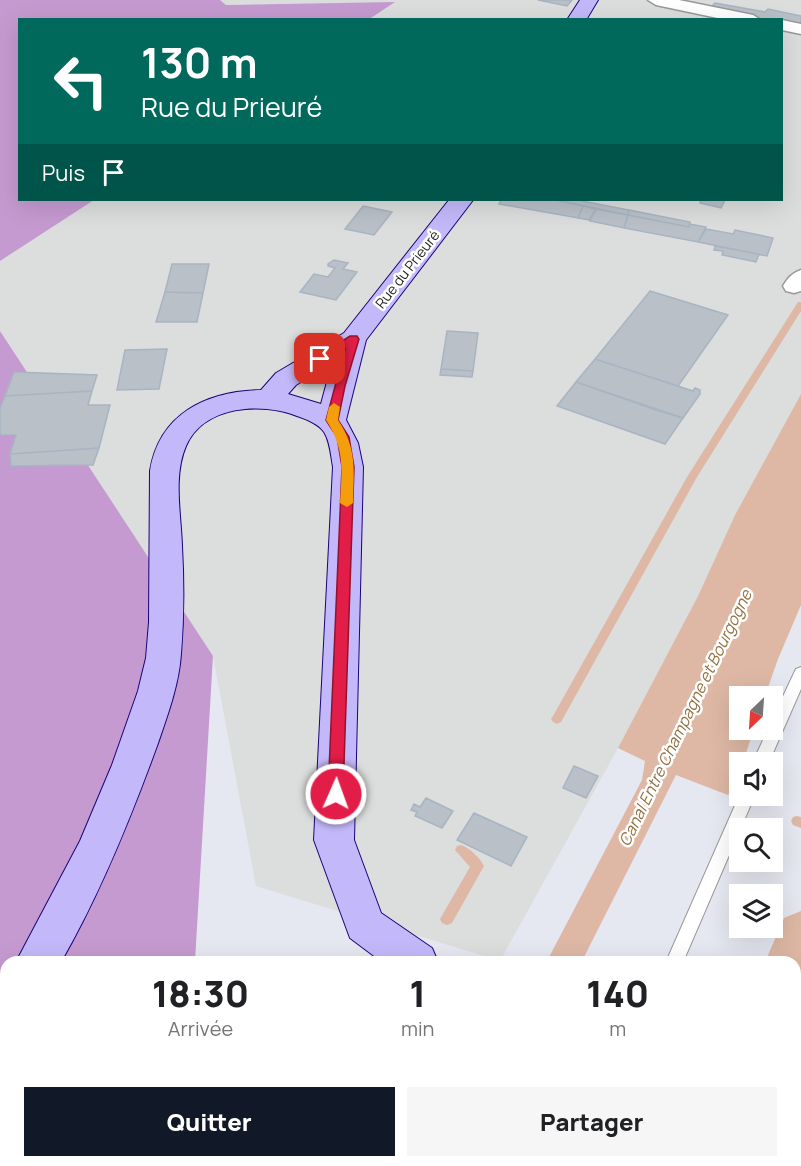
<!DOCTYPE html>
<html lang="fr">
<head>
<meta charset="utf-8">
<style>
  :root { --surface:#fff; --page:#f6f6f6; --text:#202124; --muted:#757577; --accent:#111827 }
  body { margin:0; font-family:Manrope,sans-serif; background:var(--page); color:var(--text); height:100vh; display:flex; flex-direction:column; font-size:22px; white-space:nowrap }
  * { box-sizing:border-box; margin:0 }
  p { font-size:20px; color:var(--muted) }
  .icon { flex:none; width:33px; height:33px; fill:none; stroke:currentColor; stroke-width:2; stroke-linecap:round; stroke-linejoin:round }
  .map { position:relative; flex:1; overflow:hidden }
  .sheet { position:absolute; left:0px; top:956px; width:801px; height:212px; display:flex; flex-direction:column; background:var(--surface); border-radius:18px 18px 0 0; box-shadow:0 6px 24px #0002 }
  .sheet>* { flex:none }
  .guide { position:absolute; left:18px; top:18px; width:765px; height:183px; border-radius:0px; box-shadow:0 6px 24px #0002; background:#00695c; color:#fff; overflow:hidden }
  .needle { width:39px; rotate:205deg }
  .controls { position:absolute; left:729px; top:686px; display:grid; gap:12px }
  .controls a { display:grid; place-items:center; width:54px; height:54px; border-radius:0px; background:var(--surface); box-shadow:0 6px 24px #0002; font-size:30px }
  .pin { position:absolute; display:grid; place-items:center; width:51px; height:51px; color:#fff; margin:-26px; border-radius:12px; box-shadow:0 3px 9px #0006 }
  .me { position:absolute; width:66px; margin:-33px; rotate:2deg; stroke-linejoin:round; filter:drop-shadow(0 0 4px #0008) }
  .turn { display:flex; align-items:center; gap:21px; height:126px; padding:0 24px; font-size:27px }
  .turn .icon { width:78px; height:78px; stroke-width:2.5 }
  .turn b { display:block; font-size:42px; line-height:51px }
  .then { display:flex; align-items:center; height:57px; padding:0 24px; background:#0003; gap:12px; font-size:22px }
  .eta { display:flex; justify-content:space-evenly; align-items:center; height:102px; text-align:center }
  .eta b { font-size:36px; font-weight:800; line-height:42px }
  .button { display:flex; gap:12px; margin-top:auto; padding:12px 24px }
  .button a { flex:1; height:69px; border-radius:0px; background:var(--accent); color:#fff; font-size:24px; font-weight:800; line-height:69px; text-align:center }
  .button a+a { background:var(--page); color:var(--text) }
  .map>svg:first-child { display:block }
</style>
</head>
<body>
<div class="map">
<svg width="801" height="1166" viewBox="0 0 801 1166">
  <rect width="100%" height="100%" fill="#e5e8f0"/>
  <!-- residential -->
  <path fill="#dcdddd" d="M220,0h581v394l-66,121 -37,81 -80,152 -118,213 -244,-75 -43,-230 -213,-325v-70l94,-61h688v-180h-414l26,-17 -168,2z"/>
  <!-- forest -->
  <path fill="#c59ad0" d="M0,0h220l6,5 169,-3 -27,18h-348v180h74l-94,61z
    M0,331l213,325 -18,305 -189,1v199h178l-1,5h-183z"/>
  <!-- water -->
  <path fill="#deb8a5" d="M801,394v211l-23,54 -13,37h-25v33h14l-11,33h-3c0,12 -2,26 -12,33l-52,-20 -94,186h-35l95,-181 3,-19 -27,-13 80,-152 37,-81z
    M404,1161h115l-2,5h-115z"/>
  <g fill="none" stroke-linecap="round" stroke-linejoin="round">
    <!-- stream -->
    <path fill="#deb8a5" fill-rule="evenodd" d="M798,302h3v9l-104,166 -136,245 -4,2 -4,-2 -2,-3 2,-3 134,-239z
      M797,816l4,1v11l-8,-3 -2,-4 2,-4z
      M461,845c9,3 19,13 23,21l-32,57 -5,2 -5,-2 -2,-4 30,-52 -15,-17 2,-4z"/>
    <!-- canal -->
    <path fill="#deb8a5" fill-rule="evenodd" d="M801,911v69l-6,2v-20h-30l19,-44z
      M681,1161h54l-2,5h-54z"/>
  </g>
  <!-- building -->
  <path fill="#b9c0c8" stroke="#a8b4c2" stroke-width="1.5" d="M538,0h34l-5,6z
    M715,3l50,9 3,-3 33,7v11l-19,-4v-3h-20l-53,-11z
    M501,200h55l27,6 -5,12 -79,-14z
    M556,200h21l52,10 -1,5z
    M701,200h24l-4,8 -21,-5z
    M363,206l29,6 -18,23 -29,-6z
    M583,206l13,3 -7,11 -11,-2z
    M596,209l32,6 -4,13 -34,-7z
    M629,210l61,12 -1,5 -61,-12z
    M628,215l61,12 1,-3 16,3 -8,15 -74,-14z
    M706,229l27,5 2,-4 38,8 -6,18 -69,-14z
    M715,246l44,8 -3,8 -34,-7 1,-4 -9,-1z
    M334,260l14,3 -5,6 14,3 -21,28 -36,-8 14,-18 14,3 7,-9 -7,-2v-2z
    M172,264h37l-6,29 -38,-1z
    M650,291l78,24 -50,71 -83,-27z
    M165,292l38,1 -6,29h-41z
    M447,331l31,2 -5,38 -32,-2z
    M167,349l-8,40 -42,1 8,-40z
    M595,359l98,32 2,-3 5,2v4l-17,24 -107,-36z
    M441,369l32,2 -1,6 -32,-2z
    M14,372l83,3 -5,16 -87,5z
    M576,382l83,29 24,7 -18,26 -108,-38z
    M92,391l-4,14h22l-11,43 -89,6 6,-19h-16v-27l5,-12z
    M99,448l-6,17 -82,1 -1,-12z
    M574,766l24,10 -12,22 -23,-10z
    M426,798l27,13 -11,17 -27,-12 2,-4 -6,-2 3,-6 6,3z
    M474,813l53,24 -16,29 -54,-26z"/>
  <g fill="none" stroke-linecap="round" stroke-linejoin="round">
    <defs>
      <path id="lane" d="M801,667v22l-32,73h-16l15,-33h4v-9l22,-47 2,-4z
        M740,794l15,1 -72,167h-17z
        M335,1161h21l-2,5h-21z"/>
      <path id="street" d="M648,0h31l74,15 8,5h-34l-71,-15z
        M782,20l19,4v10l-19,-4z
        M801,270v21l-7,2 -8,-2 -3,-5c5,-8 9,-13 18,-16z"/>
      <path id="secondary" d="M580,0h18l-12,20h-19z
        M449,200h24l-107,140 -20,80 12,23 5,24 -9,373 27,73 51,35 6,14h-56l-32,-24 -36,-98 19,-373c-2,-11 -3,-26 -9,-35 -5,-8 -18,-13 -27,-16 -35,-14 -93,-11 -111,30 -13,30 -5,68 -4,100 2,36 2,72 -1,108 -2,31 -14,63 -24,92 -27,74 -57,148 -96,216h-45l64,-121 32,-76 26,-74 8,-33 3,-36 1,-151c9,-57 56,-80 111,-81l15,-17 68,-40zM332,363l-11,41 -33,-10 8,-9z
        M6,990v50l-6,2v-50z
        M795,1138l6,2v26h-30l-2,-5h26z"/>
    </defs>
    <!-- lane casing -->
    <use href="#lane" stroke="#999" stroke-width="2"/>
    <!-- street casing -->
    <use href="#street" stroke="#999" stroke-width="3"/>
    <!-- secondary casing -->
    <use href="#secondary" stroke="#1b0379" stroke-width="2"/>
    <!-- lane -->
    <use href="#lane" fill="#fff" fill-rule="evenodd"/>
    <!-- street -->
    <use href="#street" fill="#fff" fill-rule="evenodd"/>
    <!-- secondary -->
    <use href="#secondary" fill="#c3b9fa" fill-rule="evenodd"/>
  </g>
  <!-- route -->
  <path fill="#e11d48" stroke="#92132f" stroke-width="1.5" d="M350,336h7l2,3 -14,47 -7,34 11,17 5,30 -11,327 -2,4 -5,2 -6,-2 -2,-4 14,-327 -5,-30 -11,-17 19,-71 -25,13 -6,-3z"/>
  <!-- slow -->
  <path fill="#f59e0b" d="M334,403l6,4 -2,13c19,28 16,50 15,83l-6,4 -7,-4c2,-33 5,-54 -14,-83l3,-13z"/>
  <g text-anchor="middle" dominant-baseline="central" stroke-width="5" stroke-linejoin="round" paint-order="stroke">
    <!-- far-street labels -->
    <g font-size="14" fill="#1f1f1f" stroke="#fff">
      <text transform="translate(407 269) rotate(-52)">Rue du Prieuré</text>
    </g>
    <!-- water labels -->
    <g font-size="16" font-style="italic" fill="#916f3f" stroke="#fff">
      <text transform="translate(685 718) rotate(-64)">Canal Entre Champagne et Bourgogne</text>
    </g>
  </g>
</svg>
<div class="controls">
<a><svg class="needle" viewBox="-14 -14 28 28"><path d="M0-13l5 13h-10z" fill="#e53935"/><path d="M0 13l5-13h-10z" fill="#757577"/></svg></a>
<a><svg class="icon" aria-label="sound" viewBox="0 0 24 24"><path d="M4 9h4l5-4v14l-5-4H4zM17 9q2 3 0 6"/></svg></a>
<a><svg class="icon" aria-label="search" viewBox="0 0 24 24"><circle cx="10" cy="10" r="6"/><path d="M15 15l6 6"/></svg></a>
<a><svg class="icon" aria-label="layers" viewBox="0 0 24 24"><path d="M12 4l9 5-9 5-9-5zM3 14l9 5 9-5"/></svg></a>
</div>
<div class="pin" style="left:320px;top:359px;background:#d93025"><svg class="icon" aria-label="arrive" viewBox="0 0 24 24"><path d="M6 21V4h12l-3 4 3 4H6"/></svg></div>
<svg class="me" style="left:336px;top:794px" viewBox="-20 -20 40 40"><circle r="17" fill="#e11d48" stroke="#fff" stroke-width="3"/><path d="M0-11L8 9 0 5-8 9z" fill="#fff"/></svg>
<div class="guide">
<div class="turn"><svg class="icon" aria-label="left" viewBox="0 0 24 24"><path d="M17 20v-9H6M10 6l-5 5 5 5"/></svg><div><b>130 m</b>Rue du Prieuré</div></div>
<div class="then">Puis<svg class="icon" aria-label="arrive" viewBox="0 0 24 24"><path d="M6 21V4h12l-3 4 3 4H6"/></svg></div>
</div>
<section class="sheet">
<div class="eta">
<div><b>18:30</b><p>Arrivée</p></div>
<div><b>1</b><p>min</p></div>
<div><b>140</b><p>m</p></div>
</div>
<div class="button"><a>Quitter</a><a>Partager</a></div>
</section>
</div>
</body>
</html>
